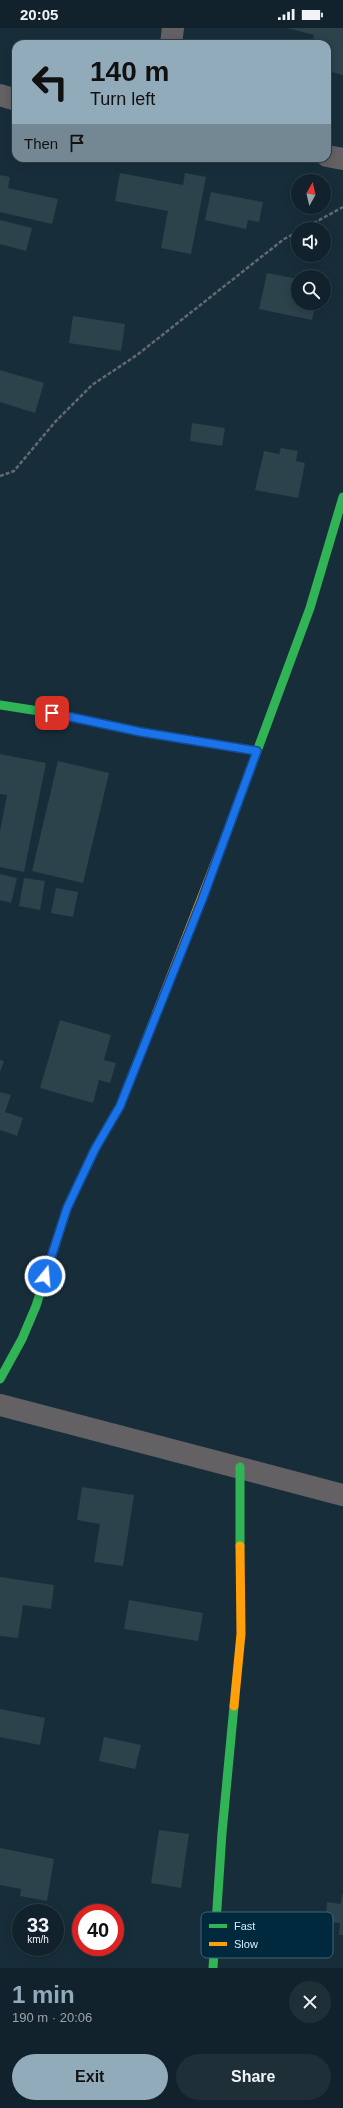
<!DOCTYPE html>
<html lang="en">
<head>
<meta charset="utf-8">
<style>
  :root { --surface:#11222c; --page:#1e2f38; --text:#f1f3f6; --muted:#9ca4a9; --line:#303f48; --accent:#91abba }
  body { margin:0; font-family:Helvetica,sans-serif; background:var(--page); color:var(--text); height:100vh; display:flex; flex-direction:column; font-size:15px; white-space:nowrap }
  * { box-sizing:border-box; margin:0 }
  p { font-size:13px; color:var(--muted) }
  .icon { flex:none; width:22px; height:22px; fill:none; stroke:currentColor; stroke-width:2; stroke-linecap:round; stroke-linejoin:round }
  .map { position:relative; height:1940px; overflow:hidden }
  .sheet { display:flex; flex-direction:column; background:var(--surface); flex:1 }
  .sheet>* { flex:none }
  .top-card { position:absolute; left:12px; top:12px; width:319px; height:122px; border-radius:12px; box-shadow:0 2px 10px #0003,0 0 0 1px var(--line); background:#91abba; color:#111; overflow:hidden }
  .needle { width:26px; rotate:8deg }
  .controls { position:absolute; left:291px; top:146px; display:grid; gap:8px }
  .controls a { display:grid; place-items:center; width:40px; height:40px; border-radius:50%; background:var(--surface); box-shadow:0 2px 10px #0003,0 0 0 1px var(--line); font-size:20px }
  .speed { position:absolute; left:12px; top:1876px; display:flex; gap:8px; font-size:20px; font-weight:700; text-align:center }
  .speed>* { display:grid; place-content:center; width:52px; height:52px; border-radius:50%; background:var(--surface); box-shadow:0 2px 10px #0003,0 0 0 1px var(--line); line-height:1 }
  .speed small { font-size:10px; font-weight:400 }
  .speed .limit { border:6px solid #d22; background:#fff; color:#111 }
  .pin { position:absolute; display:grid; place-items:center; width:34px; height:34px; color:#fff; margin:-17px; border-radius:8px; box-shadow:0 2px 6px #0006 }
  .me { position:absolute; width:44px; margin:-22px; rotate:17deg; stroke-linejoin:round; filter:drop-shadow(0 0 3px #0008) }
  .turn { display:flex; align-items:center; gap:14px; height:84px; padding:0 12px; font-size:18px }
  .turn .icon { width:52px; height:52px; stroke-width:2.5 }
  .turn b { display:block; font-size:28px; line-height:34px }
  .then { display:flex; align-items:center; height:38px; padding:0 12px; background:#0003; gap:8px; font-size:15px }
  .round { display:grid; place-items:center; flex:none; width:42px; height:42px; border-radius:21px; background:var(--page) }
  .summary { display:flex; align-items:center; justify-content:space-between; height:68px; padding:0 12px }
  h1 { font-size:24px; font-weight:600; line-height:30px; color:var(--accent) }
  .cta { display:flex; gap:8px; margin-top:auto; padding:8px 12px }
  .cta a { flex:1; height:46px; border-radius:24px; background:var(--accent); color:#111; font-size:16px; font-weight:600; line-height:46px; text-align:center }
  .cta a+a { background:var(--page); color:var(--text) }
  .status { display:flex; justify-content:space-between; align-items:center; height:28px; padding:0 20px; background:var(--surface); direction:ltr }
  .status svg { height:11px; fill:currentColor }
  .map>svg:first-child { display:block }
</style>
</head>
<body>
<div class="status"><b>20:05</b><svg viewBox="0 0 49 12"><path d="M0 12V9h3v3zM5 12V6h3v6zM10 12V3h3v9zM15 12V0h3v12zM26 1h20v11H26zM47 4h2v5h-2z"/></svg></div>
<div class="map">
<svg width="343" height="1940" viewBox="0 0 343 1940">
  <rect width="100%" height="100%" fill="#172e3a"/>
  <!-- building -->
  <path fill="#2c434b" d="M287,0h56v47l-16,-4v-27h-15l2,-9z
    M120,145l63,12 2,-12 21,4 -15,77 -30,-6 7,-37 -53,-10z
    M0,147l10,2 -2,11 50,11 -6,25 -52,-12z
    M211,164l52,10 -4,20 -11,-2 -2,9 -41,-9z
    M0,192l32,8 -6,23 -26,-7z
    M267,245l31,6v24h18l-4,17 -53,-11z
    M73,288l52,8 -4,27 -52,-8z
    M0,342l44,13 -9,30 -35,-11z
    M192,395l33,5 -3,18 -32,-5z
    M281,420l17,3 -2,10 9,2 -7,35 -43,-8 9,-39 15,3z
    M0,726l46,9 -22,109 -24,-5v-36l7,-36 -7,-1z
    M58,733l51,12 -26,110 -51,-12z
    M0,846l17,4 -6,25 -11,-3z
    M24,850l21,3 -5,29 -21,-4z
    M56,860l22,4 -5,25 -22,-4z
    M60,992l51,15 -7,25 12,3 -6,20 -11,-3 -6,23 -53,-15z
    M0,1032l4,1 -4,11z
    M0,1064l11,3 -6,17 18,6 -6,18 -17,-6z
    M82,1459l52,8 -11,71 -29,-4 6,-38 -23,-4z
    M0,1549l54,8 -3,24 -28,-4 -5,33 -18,-2z
    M129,1572l74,13 -5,28 -74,-12z
    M0,1681l45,9 -5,27 -40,-8z
    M104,1709l37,8 -6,24 -36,-8z
    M159,1802l30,4 -8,54 -30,-5z
    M0,1820l54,11 -7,42 -27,-5 1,-7 -21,-4z
    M342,1866h1v41h-4l1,-12 -14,-1 1,-20 14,2z"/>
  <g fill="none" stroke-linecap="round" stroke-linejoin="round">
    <!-- path -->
    <path stroke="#65696f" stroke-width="2.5" stroke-dasharray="4 2" stroke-linecap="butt" d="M303,201l40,-22
      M0,448l14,-5 41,-49 37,-37 45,-30 147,-116 14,-7"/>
    <!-- street -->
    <path stroke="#646165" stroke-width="22" d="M171,16l2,-16
      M0,67l16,5
      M327,128l16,3
      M0,1377l343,90"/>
    <!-- fast -->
    <path stroke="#30b455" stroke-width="9" d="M0,677l52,8 89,19 116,19
      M223,815l87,-235 33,-111
      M0,1351l22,-40 14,-33 31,-98 28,-59 25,-43 37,-94
      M240,1439v79
      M213,1940l9,-135 12,-127"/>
    <!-- slow -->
    <path stroke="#ff9f0a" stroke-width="9" d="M157,984l66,-169
      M234,1678l7,-72 -1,-88"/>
  </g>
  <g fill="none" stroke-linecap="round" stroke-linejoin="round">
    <defs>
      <path id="route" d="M45,1248l22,-68 28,-59 25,-43 82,-206 55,-149 -116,-19 -89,-19"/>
    </defs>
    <!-- route casing -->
    <use href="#route" stroke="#114b97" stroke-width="10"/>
    <!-- route -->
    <use href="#route" stroke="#1a73e8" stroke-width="7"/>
  </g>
  <!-- legend -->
  <rect x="201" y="1884" width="132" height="46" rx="6" fill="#00293d" stroke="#3f6477" stroke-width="1"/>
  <rect x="209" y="1896" width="18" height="4" fill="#30b455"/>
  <rect x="209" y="1914" width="18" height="4" fill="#ff9f0a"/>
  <g font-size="11" fill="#d3eeff">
    <text x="234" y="1902">Fast</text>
    <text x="234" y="1920">Slow</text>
  </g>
</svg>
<div class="controls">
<a><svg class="needle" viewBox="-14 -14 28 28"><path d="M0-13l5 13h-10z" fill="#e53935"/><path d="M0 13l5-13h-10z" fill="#9ca4a9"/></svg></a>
<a><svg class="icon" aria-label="sound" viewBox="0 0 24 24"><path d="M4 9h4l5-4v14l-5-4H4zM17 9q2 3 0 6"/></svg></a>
<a><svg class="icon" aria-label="search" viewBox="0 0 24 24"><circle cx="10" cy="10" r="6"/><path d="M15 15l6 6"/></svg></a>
</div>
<div class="speed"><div>33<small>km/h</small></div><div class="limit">40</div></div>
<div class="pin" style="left:52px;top:685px;background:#d93025"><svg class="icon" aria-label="arrive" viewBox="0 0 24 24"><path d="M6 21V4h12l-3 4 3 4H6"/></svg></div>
<svg class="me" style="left:45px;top:1248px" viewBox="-20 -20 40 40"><circle r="17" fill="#1a73e8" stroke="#fff" stroke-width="3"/><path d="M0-11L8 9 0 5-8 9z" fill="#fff"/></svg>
<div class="top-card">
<div class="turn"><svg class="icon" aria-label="left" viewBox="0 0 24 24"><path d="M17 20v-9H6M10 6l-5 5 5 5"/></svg><div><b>140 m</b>Turn left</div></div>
<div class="then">Then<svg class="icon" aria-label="arrive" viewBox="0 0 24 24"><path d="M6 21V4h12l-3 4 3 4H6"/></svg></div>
</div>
</div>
<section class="sheet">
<div class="summary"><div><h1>1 min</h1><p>190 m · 20:06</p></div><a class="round"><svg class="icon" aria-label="close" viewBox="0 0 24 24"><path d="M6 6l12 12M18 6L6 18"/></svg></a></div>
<div class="cta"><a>Exit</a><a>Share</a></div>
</section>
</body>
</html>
